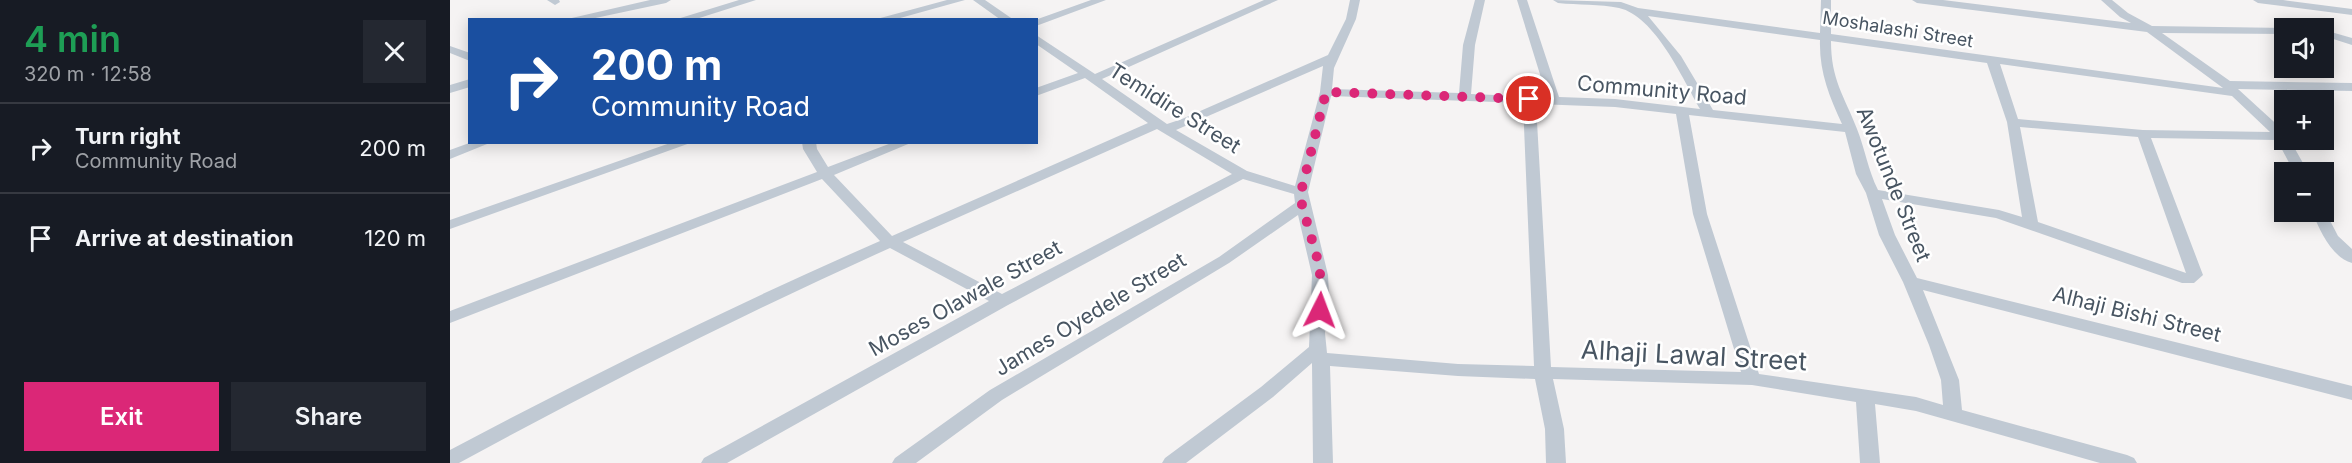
<!DOCTYPE html>
<html lang="en">
<head>
<meta charset="utf-8">
<style>
  :root { --surface:#171b24; --page:#242831; --text:#f1f3f6; --muted:#9ea1a6; --line:#363941; --accent:#db2777 }
  body { margin:0; font-family:Inter,sans-serif; background:var(--page); color:var(--text); height:100vh; display:flex; flex-direction:column; font-size:22px; white-space:nowrap }
  * { box-sizing:border-box; margin:0 }
  p { font-size:20px; color:var(--muted) }
  .icon { flex:none; width:33px; height:33px; fill:none; stroke:currentColor; stroke-width:2; stroke-linecap:round; stroke-linejoin:round }
  .map { position:relative; flex:1; overflow:hidden }
  .details { display:flex; flex-direction:column; background:var(--surface); width:450px }
  .details>* { flex:none }
  .top-card { position:absolute; left:18px; top:18px; width:570px; height:126px; border-radius:0px; box-shadow:0 3px 15px #0003; background:#1a4fa0; color:#fff; overflow:hidden }
  .tools { position:absolute; left:1824px; top:18px; display:grid; gap:12px }
  .tools a { display:grid; place-items:center; width:60px; height:60px; border-radius:0px; background:var(--surface); box-shadow:0 3px 15px #0003; font-size:30px }
  .pin { position:absolute; display:grid; place-items:center; width:51px; height:51px; color:#fff; margin:-26px; border:3px solid #fff; border-radius:50%; box-shadow:0 2px 6px #0007 }
  .me { position:absolute; width:66px; margin:-33px; rotate:3deg; stroke-linejoin:round; filter:drop-shadow(0 0 4px #0008) }
  .turn { display:flex; align-items:center; gap:21px; height:126px; padding:0 24px; font-size:27px }
  .turn .icon { width:78px; height:78px; stroke-width:2.5 }
  .turn b { display:block; font-size:42px; line-height:51px }
  .round { display:grid; place-items:center; flex:none; width:63px; height:63px; border-radius:0px; background:var(--page) }
  .headline { display:flex; align-items:center; justify-content:space-between; height:102px; padding:0 24px }
  h1 { font-size:36px; font-weight:600; line-height:45px; color:#1e9e55 }
  .cta { display:flex; gap:12px; margin-top:auto; padding:12px 24px }
  .cta a { flex:1; height:69px; border-radius:0px; background:var(--accent); color:#fff; font-size:24px; font-weight:600; line-height:69px; text-align:center }
  .cta a+a { background:var(--page); color:var(--text) }
  ul { padding:0; list-style:none }
  li { display:flex; align-items:center; gap:18px; height:90px; padding:0 24px; border-top:2px solid var(--line) }
  li div { flex:1 }
  li b { display:block; font-size:22px }
  li em { font-style:normal }
  main { display:flex; flex:1; min-height:0 }
  .map>svg:first-child { display:block }
</style>
</head>
<body>
<main>
<section class="details">
<div class="headline"><div><h1>4 min</h1><p>320 m · 12:58</p></div><a class="round"><svg class="icon" aria-label="close" viewBox="0 0 24 24"><path d="M6 6l12 12M18 6L6 18"/></svg></a></div>
<ul>
<li><svg class="icon" aria-label="right" viewBox="0 0 24 24"><path d="M7 20v-9h11M14 6l5 5-5 5"/></svg><div><b>Turn right</b><p>Community Road</p></div><em>200 m</em></li>
<li><svg class="icon" aria-label="arrive" viewBox="0 0 24 24"><path d="M6 21V4h12l-3 4 3 4H6"/></svg><div><b>Arrive at destination</b></div><em>120 m</em></li>
</ul>
<div class="cta"><a>Exit</a><a>Share</a></div>
</section>
<div class="map">
<svg width="1902" height="463" viewBox="0 0 1902 463">
  <rect width="100%" height="100%" fill="#f5f3f3"/>
  <g fill="none" stroke-linecap="round" stroke-linejoin="round">
    <!-- minor -->
    <path fill="#c0c9d3" fill-rule="evenodd" d="M97,0h12l1,2 -5,3z
      M200,0h21l-5,3 -80,17h-23z
      M289,0h17l-63,20h-19z
      M497,0h18l-72,20h-20z
      M523,0h12l29,20h-13z
      M641,0h15l-70,26 -1,-6z
      M814,0h14l-176,79 65,45 15,-5 146,-64 18,-36 4,-19h10l-4,19 -22,49 -2,21 127,4 4,-48 12,-45h10l-10,45 -4,49 76,3 -30,-97h10l32,97 56,2 85,10c-17,-30 -45,-93 -81,-101 -19,-4 -41,-3 -61,-5l-5,-3 68,2 17,6 182,25 1,-33h10v34l392,54 -76,-56 -230,-29 -5,-3h31l188,23 -11,-6 -19,-17h11l16,13 24,13 135,2h-3v6l-122,-1 68,48 122,2v8l-114,-2 46,42v9h6l18,32h-14l-17,-32 -126,-2 52,137 -9,8h-12l-186,-65 -114,-19 13,36 22,43 435,108v14l-429,-110 36,90 3,30 165,45 7,3 3,5h-37l-184,-52 -41,-7 5,59h-20l-4,-61 -104,-17 -199,-6 11,50 2,34h-20l-1,-34 -10,-50 -77,-3 -128,-10 3,97h-20l-1,-100 -39,34 -87,66h-24l3,-5 96,-71 48,-40 3,-72 -14,-60 -69,48 -227,137 -86,63h-24l3,-5 95,-68 229,-133 76,-54 -1,-9 -51,-15 -235,126 -281,158h-26l3,-5 285,-157 -99,-53c-147,66 -290,138 -431,215h-9v-13c141,-75 284,-145 430,-209l-58,-62 -372,144v-12l367,-139 -14,-23 -1,-7h14l1,7 11,18 66,-25h19l-79,33 58,61 256,-113 -63,-45 -49,18v-8l42,-15 -42,-29v-9l59,39zM1198,16l172,24c-1,31 9,56 22,84l-129,-14 -32,-54zM1381,41l156,22 20,59 15,95 -23,-7 -121,-20c-10,-20 -13,-41 -21,-61 -13,-34 -26,-49 -26,-88zM1550,64l232,32 38,36 -127,-2 -125,-11zM873,66l-3,26 -25,94 -48,-15 -71,-41zM881,96l192,7 11,263 -76,-2 -131,-11 -2,-20 4,-37 -1,-21 -20,-83zM1086,104l79,3 61,7 17,100 48,158 -190,-5zM1239,115l156,17 11,42 10,19 13,42 24,47 26,63 12,35 2,25 -27,-8 -157,-23 -52,-160zM1570,127l118,10 48,136 -148,-51zM707,129l75,45 -230,120 -99,-52z
      M1803,0h30l69,9v6l-94,-12z
      M1874,30l28,8v7l-28,-9z
      M0,46l20,7v8l-20,-8z
      M20,79v8l-20,6v-8z
      M22,142h20l-42,17v-9z
      M223,142h20l-243,87v-9z
      M1874,209l14,27 14,13v14c-21,-6 -32,-33 -40,-51h12z"/>
  </g>
  <g fill="none" stroke-linecap="round" stroke-linejoin="round">
    <!-- route -->
    <path stroke="#db2777" stroke-width="10" stroke-dasharray="0 18" d="M870,310v-42l-18,-63 -1,-13 25,-100 203,7"/>
  </g>
  <g text-anchor="middle" dominant-baseline="central" stroke-width="5" stroke-linejoin="round" paint-order="stroke">
    <!-- far-street labels -->
    <g font-size="18" fill="#485562" stroke="#fff">
      <text transform="translate(1448 29) rotate(9)">Moshalashi Street</text>
    </g>
    <!-- street labels -->
    <g font-size="21" fill="#485562" stroke="#fff">
      <text transform="translate(1212 90) rotate(5)">Community Road</text>
      <text transform="translate(725 108) rotate(32)">Temidire Street</text>
      <text transform="translate(1444 184) rotate(68)">Awotunde Street</text>
      <text transform="translate(515 298) rotate(-29)">Moses Olawale Street</text>
      <text transform="translate(640 314) rotate(-31)">James Oyedele Street</text>
      <text transform="translate(1687 314) rotate(14)">Alhaji Bishi Street</text>
    </g>
    <!-- near-street labels -->
    <g font-size="26" fill="#485562" stroke="#fff">
      <text transform="translate(1244 355) rotate(3)">Alhaji Lawal Street</text>
    </g>
  </g>
</svg>
<div class="tools">
<a><svg class="icon" aria-label="sound" viewBox="0 0 24 24"><path d="M4 9h4l5-4v14l-5-4H4zM17 9q2 3 0 6"/></svg></a>
<a>+</a>
<a>−</a>
</div>
<div class="pin" style="left:1079px;top:99px;background:#d93025"><svg class="icon" aria-label="arrive" viewBox="0 0 24 24"><path d="M6 21V4h12l-3 4 3 4H6"/></svg></div>
<svg class="me" style="left:870px;top:310px" viewBox="-20 -20 40 40"><path d="M0-17L14 15 0 8-14 15z" fill="#db2777" stroke="#fff" stroke-width="4"/></svg>
<div class="top-card">
<div class="turn"><svg class="icon" aria-label="right" viewBox="0 0 24 24"><path d="M7 20v-9h11M14 6l5 5-5 5"/></svg><div><b>200 m</b>Community Road</div></div>
</div>
</div>
</main>
</body>
</html>
